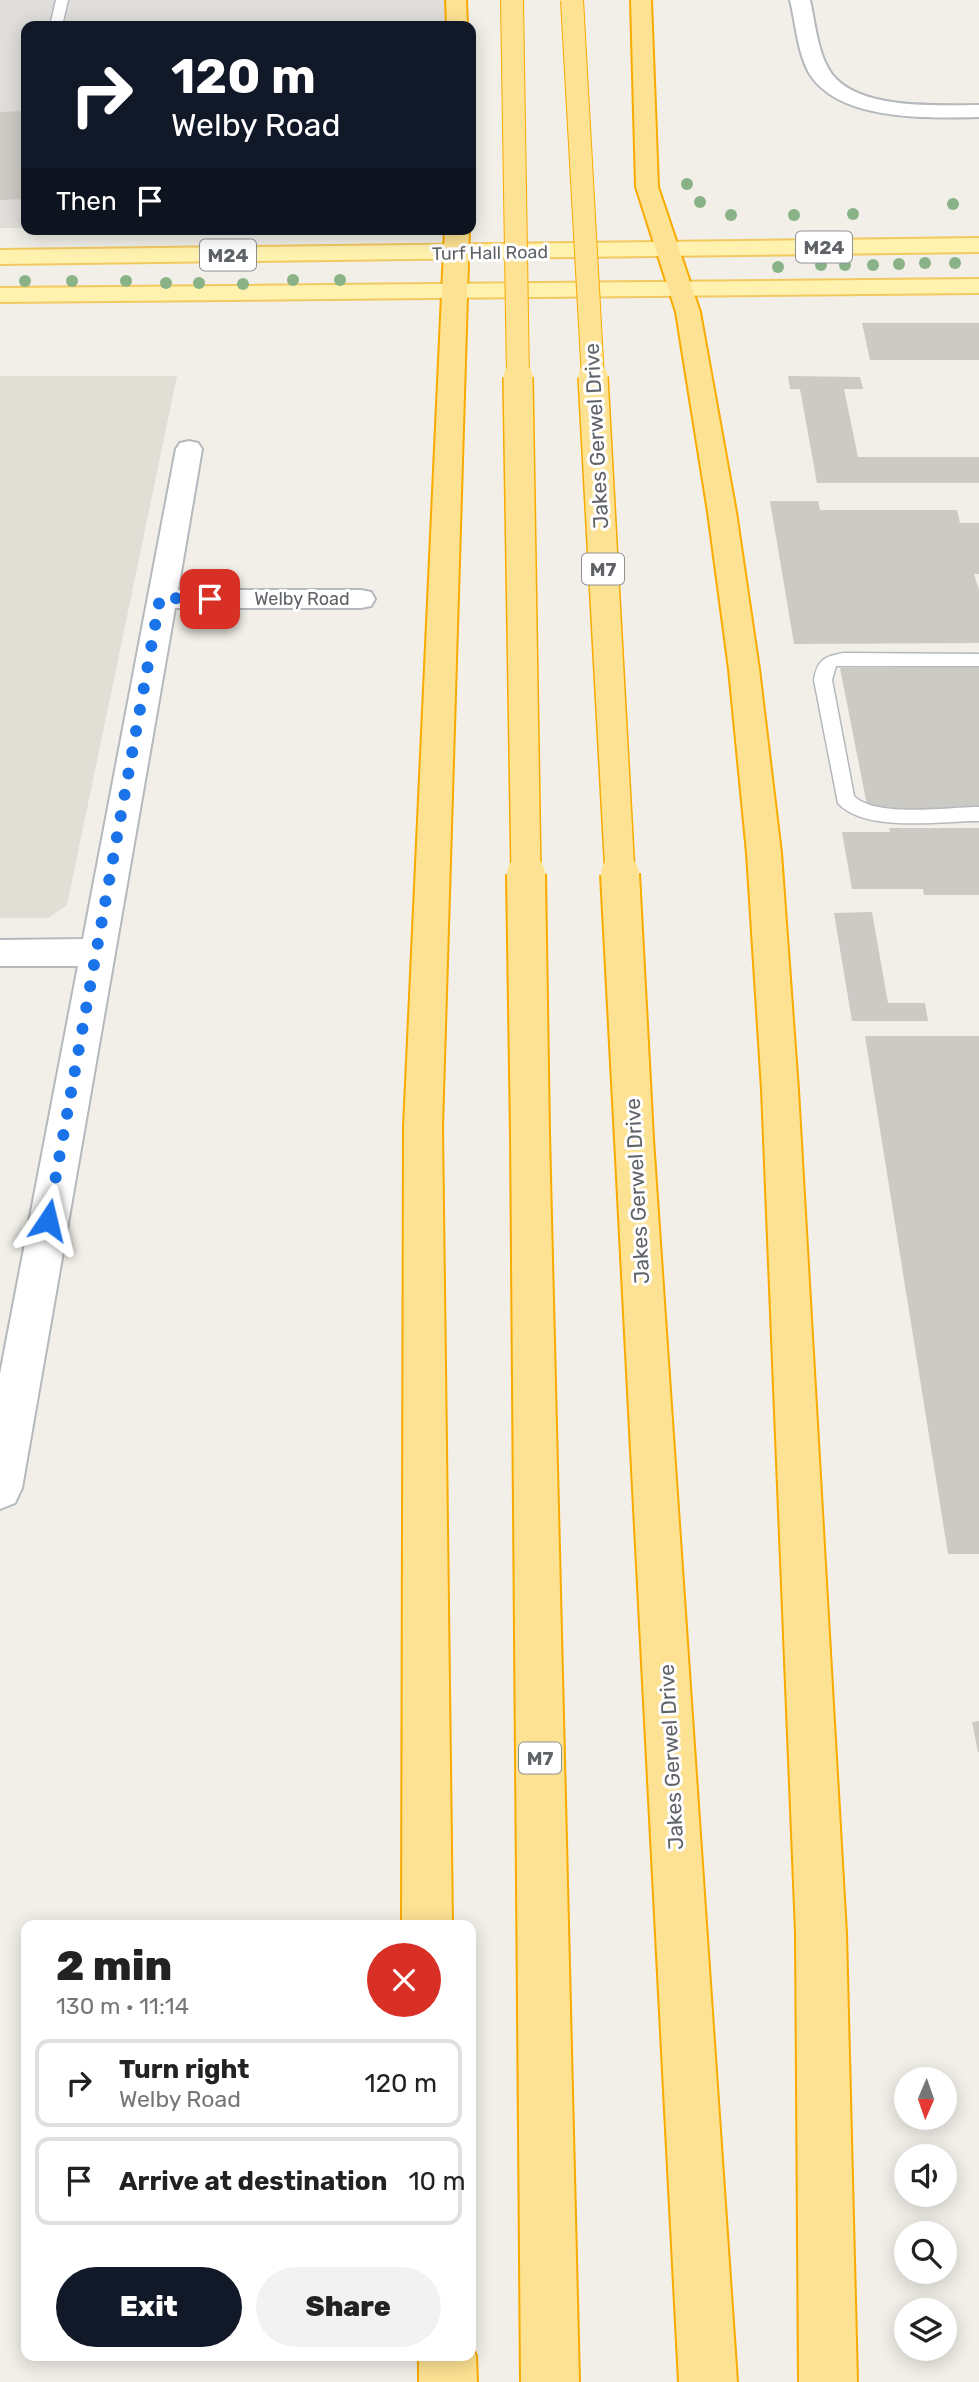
<!DOCTYPE html>
<html lang="en">
<head>
<meta charset="utf-8">
<style>
  :root { --surface:#fff; --page:#f2f2f2; --text:#222; --muted:#767676; --line:#e0e0e0; --accent:#111827 }
  body { margin:0; font-family:Rubik,sans-serif; background:var(--page); color:var(--text); height:100vh; display:flex; flex-direction:column; font-size:26px; white-space:nowrap }
  * { box-sizing:border-box; margin:0 }
  p { font-size:23px; color:var(--muted) }
  .icon { flex:none; width:38px; height:38px; fill:none; stroke:currentColor; stroke-width:2; stroke-linecap:round; stroke-linejoin:round }
  .map { position:relative; flex:1; overflow:hidden }
  .sheet { position:absolute; left:21px; top:1920px; width:455px; height:441px; display:flex; flex-direction:column; background:var(--surface); border-radius:14px; box-shadow:0 4px 18px #0003 }
  .sheet>* { flex:none }
  .banner { position:absolute; left:21px; top:21px; width:455px; height:214px; border-radius:14px; box-shadow:0 4px 18px #0003; background:#111827; color:#fff; overflow:hidden }
  .needle { width:46px; rotate:182deg }
  .controls { position:absolute; left:894px; top:2067px; display:grid; gap:14px }
  .controls a { display:grid; place-items:center; width:63px; height:63px; border-radius:50%; background:var(--surface); box-shadow:0 4px 18px #0003; font-size:35px }
  .pin { position:absolute; display:grid; place-items:center; width:60px; height:60px; color:#fff; margin:-30px; border-radius:14px; box-shadow:0 4px 10px #0006 }
  .me { position:absolute; width:77px; margin:-38px; rotate:10deg; stroke-linejoin:round; filter:drop-shadow(0 0 5px #0008) }
  .turn { display:flex; align-items:center; gap:24px; height:147px; padding:0 35px; font-size:32px }
  .turn .icon { width:91px; height:91px; stroke-width:2.5 }
  .turn b { display:block; font-size:49px; line-height:60px }
  .then { display:flex; align-items:center; height:66px; padding:0 35px; background:#0003; gap:14px; font-size:26px }
  .round { display:grid; place-items:center; flex:none; width:74px; height:74px; border-radius:37px; background:var(--page) }
  .headline { display:flex; align-items:center; justify-content:space-between; height:119px; padding:0 35px }
  h1 { font-size:42px; font-weight:800; line-height:52px }
  .cta { display:flex; gap:14px; margin-top:auto; padding:14px 35px }
  .cta a { flex:1; height:80px; border-radius:42px; background:var(--accent); color:#fff; font-size:28px; font-weight:800; line-height:80px; text-align:center }
  .cta a+a { background:var(--page); color:var(--text) }
  ul { padding:0; list-style:none }
  li { display:flex; align-items:center; gap:21px; height:88px; margin:0 14px 10px; padding:0 21px; border:4px solid var(--line); border-radius:14px }
  li div { flex:1 }
  li b { display:block; font-size:26px }
  li em { font-style:normal }
  .map>svg:first-child { display:block }
</style>
</head>
<body>
<div class="map">
<svg width="979" height="2382" viewBox="0 0 979 2382">
  <rect width="100%" height="100%" fill="#f1efe8"/>
  <!-- industrial -->
  <path fill="#e0deda" d="M0,0h466l-1,26h-439v202h-26z"/>
  <!-- education -->
  <path fill="#e1ded6" d="M0,376h177l-110,529 -19,13h-48z"/>
  <!-- building -->
  <path fill="#cccac5" d="M26,111v88l-26,1v-88z
    M862,323h117v37h-109z
    M788,376l72,1 3,12h-19l14,68h121v26h-162l-17,-94h-10z
    M770,501h48l2,9h137l3,13h19v51h-5l5,16v53l-185,1z
    M979,667v143h-111l-28,-142z
    M889,828h90v67h-55l-1,-6h-71l-10,-57h48z
    M872,912l16,91h37l3,18h-76l-18,-108z
    M865,1036h114v518h-31z
    M979,1721v31h-1l-6,-30z"/>
  <g fill="none" stroke-linecap="round" stroke-linejoin="round">
    <defs>
      <path id="lane" d="M56,0h12l-6,26h-12z
        M844,653l135,1v12h-143l-4,14 22,116c21,22 95,11 125,11v14c-37,0 -115,12 -141,-18l-24,-123c3,-20 11,-24 30,-27z"/>
      <path id="street" d="M790,0h20c5,22 7,48 18,68 23,43 109,37 151,37v12c-50,1 -140,5 -170,-44 -12,-22 -13,-49 -19,-73z
        M189,441l9,2 4,6 -24,141h183l10,2 4,7 -4,7 -10,2h-186l-153,880 -7,15 -15,6v-135l78,-408h-78v-26l83,-1 93,-490 4,-6z"/>
      <path id="primary" d="M979,238v14l-979,12v-14z
        M979,279v14l-979,9v-14z"/>
      <path id="highway" d="M446,0h20l1,26h-20z
        M631,0h20l7,187 42,125 36,200 23,157 22,184 17,237 48,843 11,449h-58l-3,-449 -34,-843 -15,-237 -18,-184 -21,-157 -32,-200 -40,-125z
        M445,229h24l-27,898 10,798h-50l2,-798z
        M530,1118l13,5 6,11 30,1248h-58l-10,-1248 6,-11z
        M634,1123l13,5 6,11 84,1243h-58l-64,-1243 6,-11z
        M471,2344l5,12 1,26h-58v-26h52z"/>
    </defs>
    <!-- lane casing -->
    <use href="#lane" stroke="#b5b8bc" stroke-width="3"/>
    <!-- street casing -->
    <use href="#street" stroke="#b5b8bc" stroke-width="4"/>
    <!-- primary casing -->
    <use href="#primary" stroke="#f2c960" stroke-width="4"/>
    <!-- highway casing -->
    <use href="#highway" stroke="#f9ab00" stroke-width="4"/>
    <!-- lane -->
    <use href="#lane" fill="#fff" fill-rule="evenodd"/>
    <!-- street -->
    <use href="#street" fill="#fff" fill-rule="evenodd"/>
    <!-- primary -->
    <use href="#primary" fill="#fff2af" fill-rule="evenodd"/>
    <!-- highway -->
    <use href="#highway" fill="#fde293" fill-rule="evenodd"/>
    <defs>
      <path id="highway-bridge-far2" d="M512,0l6,379
        M572,0l21,379"/>
      <path id="highway-bridge-far1" d="M518,377l8,498
        M593,377l27,498"/>
      <path id="highway-bridge" d="M526,874l4,260
        M620,874l14,265"/>
    </defs>
    <!-- highway-bridge-far2 casing -->
    <use href="#highway-bridge-far2" stroke="#f9ab00" stroke-width="24" stroke-linecap="butt"/>
    <!-- highway-bridge-far1 casing -->
    <use href="#highway-bridge-far1" stroke="#f9ab00" stroke-width="32" stroke-linecap="butt"/>
    <!-- highway-bridge casing -->
    <use href="#highway-bridge" stroke="#f9ab00" stroke-width="42" stroke-linecap="butt"/>
    <!-- highway-bridge-far2 -->
    <use href="#highway-bridge-far2" stroke="#fde293" stroke-width="22"/>
    <!-- highway-bridge-far1 -->
    <use href="#highway-bridge-far1" stroke="#fde293" stroke-width="29"/>
    <!-- highway-bridge -->
    <use href="#highway-bridge" stroke="#fde293" stroke-width="38"/>
  </g>
  <!-- trees -->
  <g fill="#89b387">
    <circle cx="687" cy="184" r="6"/>
    <circle cx="700" cy="202" r="6"/>
    <circle cx="953" cy="204" r="6"/>
    <circle cx="853" cy="214" r="6"/>
    <circle cx="731" cy="215" r="6"/>
    <circle cx="794" cy="215" r="6"/>
    <circle cx="925" cy="263" r="6"/>
    <circle cx="955" cy="263" r="6"/>
    <circle cx="899" cy="264" r="6"/>
    <circle cx="821" cy="265" r="6"/>
    <circle cx="845" cy="265" r="6"/>
    <circle cx="873" cy="265" r="6"/>
    <circle cx="778" cy="267" r="6"/>
    <circle cx="293" cy="280" r="6"/>
    <circle cx="340" cy="280" r="6"/>
    <circle cx="25" cy="281" r="6"/>
    <circle cx="72" cy="281" r="6"/>
    <circle cx="126" cy="281" r="6"/>
    <circle cx="166" cy="283" r="6"/>
    <circle cx="199" cy="283" r="6"/>
    <circle cx="243" cy="284" r="6"/>
  </g>
  <g fill="none" stroke-linecap="round" stroke-linejoin="round">
    <!-- route -->
    <path stroke="#1a73e8" stroke-width="12" stroke-dasharray="0 21.6" d="M48,1220l112,-622 50,1"/>
  </g>
  <g text-anchor="middle" dominant-baseline="central" stroke-width="6" stroke-linejoin="round" paint-order="stroke">
    <!-- far-street labels -->
    <g font-size="18" fill="#5f6368" stroke="#fff">
      <text transform="translate(490 253) rotate(-1)">Turf Hall Road</text>
      <text x="302" y="599">Welby Road</text>
    </g>
    <!-- shield labels -->
    <g fill="#fff" stroke="#8f9295" stroke-width="2">
      <rect x="796" y="231.5" width="56" height="31" rx="5"/>
      <rect x="200" y="239.5" width="56" height="31" rx="5"/>
      <rect x="582" y="553.5" width="42" height="31" rx="5"/>
      <rect x="519" y="1742.5" width="42" height="31" rx="5"/>
    </g>
    <g font-size="19" font-weight="bold" fill="#5f6368">
      <text x="824" y="247">M24</text>
      <text x="228" y="255">M24</text>
      <text x="603" y="569">M7</text>
      <text x="540" y="1758">M7</text>
    </g>
    <!-- street labels -->
    <g font-size="21" fill="#5f6368" stroke="#fff">
      <text transform="translate(596 436) rotate(-93)">Jakes Gerwel Drive</text>
      <text transform="translate(637 1191) rotate(-93)">Jakes Gerwel Drive</text>
      <text transform="translate(671 1757) rotate(-93)">Jakes Gerwel Drive</text>
    </g>
  </g>
</svg>
<div class="controls">
<a><svg class="needle" viewBox="-14 -14 28 28"><path d="M0-13l5 13h-10z" fill="#e53935"/><path d="M0 13l5-13h-10z" fill="#767676"/></svg></a>
<a><svg class="icon" aria-label="sound" viewBox="0 0 24 24"><path d="M4 9h4l5-4v14l-5-4H4zM17 9q2 3 0 6"/></svg></a>
<a><svg class="icon" aria-label="search" viewBox="0 0 24 24"><circle cx="10" cy="10" r="6"/><path d="M15 15l6 6"/></svg></a>
<a><svg class="icon" aria-label="layers" viewBox="0 0 24 24"><path d="M12 4l9 5-9 5-9-5zM3 14l9 5 9-5"/></svg></a>
</div>
<div class="pin" style="left:210px;top:599px;background:#d93025"><svg class="icon" aria-label="arrive" viewBox="0 0 24 24"><path d="M6 21V4h12l-3 4 3 4H6"/></svg></div>
<svg class="me" style="left:48px;top:1220px" viewBox="-20 -20 40 40"><path d="M0-17L14 15 0 8-14 15z" fill="#1a73e8" stroke="#fff" stroke-width="4"/></svg>
<div class="banner">
<div class="turn"><svg class="icon" aria-label="right" viewBox="0 0 24 24"><path d="M7 20v-9h11M14 6l5 5-5 5"/></svg><div><b>120 m</b>Welby Road</div></div>
<div class="then">Then<svg class="icon" aria-label="arrive" viewBox="0 0 24 24"><path d="M6 21V4h12l-3 4 3 4H6"/></svg></div>
</div>
<section class="sheet">
<div class="headline"><div><h1>2 min</h1><p>130 m · 11:14</p></div><a class="round" style="background:#d93025;color:#fff"><svg class="icon" aria-label="close" viewBox="0 0 24 24"><path d="M6 6l12 12M18 6L6 18"/></svg></a></div>
<ul>
<li><svg class="icon" aria-label="right" viewBox="0 0 24 24"><path d="M7 20v-9h11M14 6l5 5-5 5"/></svg><div><b>Turn right</b><p>Welby Road</p></div><em>120 m</em></li>
<li><svg class="icon" aria-label="arrive" viewBox="0 0 24 24"><path d="M6 21V4h12l-3 4 3 4H6"/></svg><div><b>Arrive at destination</b></div><em>10 m</em></li>
</ul>
<div class="cta"><a>Exit</a><a>Share</a></div>
</section>
</div>
</body>
</html>
